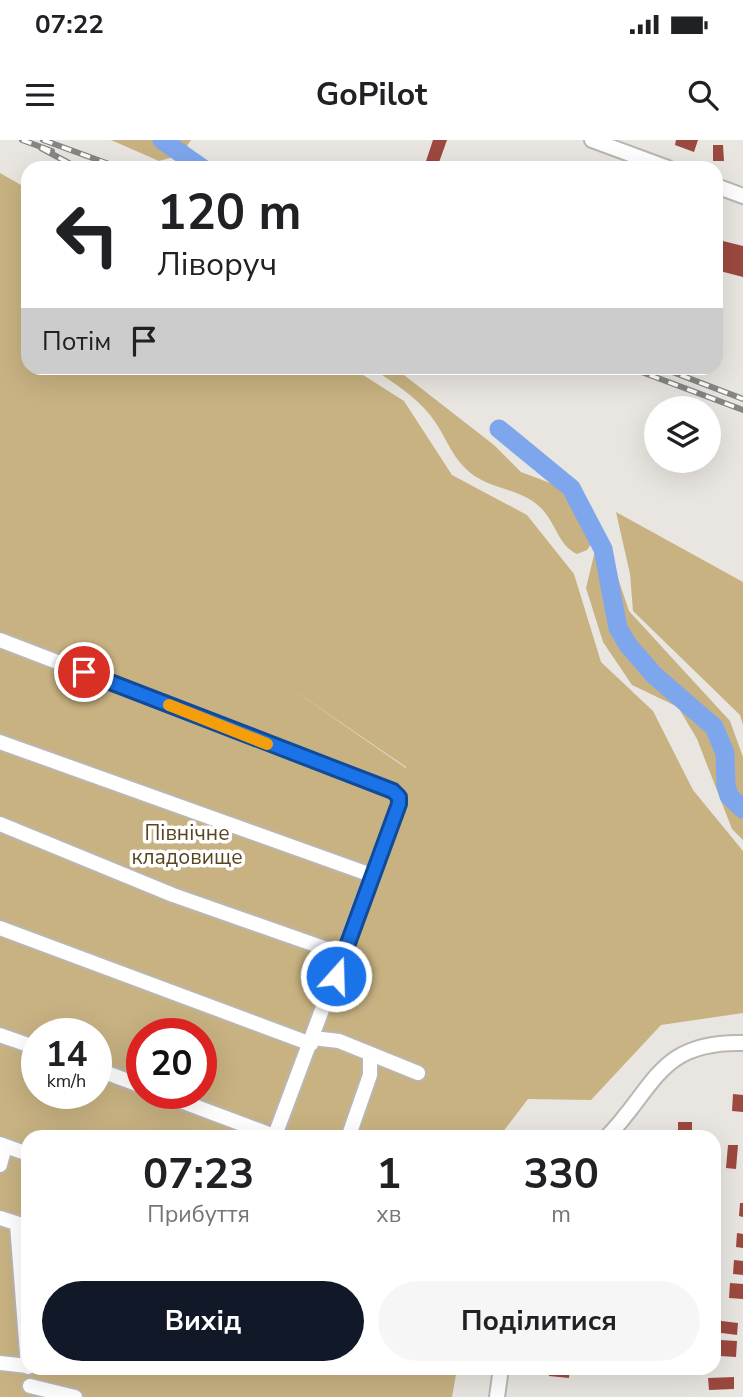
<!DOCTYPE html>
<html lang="uk">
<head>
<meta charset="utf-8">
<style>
  :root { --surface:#fff; --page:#f6f6f6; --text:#202124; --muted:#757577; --accent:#111827 }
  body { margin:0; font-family:"Nunito Sans",sans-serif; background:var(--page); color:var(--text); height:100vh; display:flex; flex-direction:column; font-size:26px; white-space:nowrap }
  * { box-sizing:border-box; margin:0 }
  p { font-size:23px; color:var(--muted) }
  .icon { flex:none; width:38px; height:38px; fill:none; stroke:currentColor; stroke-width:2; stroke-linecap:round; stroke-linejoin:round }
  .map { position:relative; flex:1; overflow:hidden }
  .details { position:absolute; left:21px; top:990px; width:700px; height:245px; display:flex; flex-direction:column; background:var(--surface); border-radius:21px; box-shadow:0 7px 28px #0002 }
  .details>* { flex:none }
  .banner { position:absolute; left:21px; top:21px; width:702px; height:214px; border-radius:21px; box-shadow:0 7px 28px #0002; background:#fff; color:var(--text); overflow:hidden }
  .buttons { position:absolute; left:644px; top:256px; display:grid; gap:14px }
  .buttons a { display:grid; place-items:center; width:77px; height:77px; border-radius:50%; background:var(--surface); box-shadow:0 7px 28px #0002; font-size:35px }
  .speed { position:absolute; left:21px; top:878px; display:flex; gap:14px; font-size:35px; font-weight:700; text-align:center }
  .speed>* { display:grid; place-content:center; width:91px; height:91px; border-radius:50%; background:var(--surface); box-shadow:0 7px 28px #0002; line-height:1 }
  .speed small { font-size:18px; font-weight:400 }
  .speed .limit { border:10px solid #d22; background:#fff; color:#111 }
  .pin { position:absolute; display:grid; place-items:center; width:60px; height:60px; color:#fff; margin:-30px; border:4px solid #fff; border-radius:50%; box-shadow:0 2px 7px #0007 }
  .me { position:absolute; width:77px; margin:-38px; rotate:20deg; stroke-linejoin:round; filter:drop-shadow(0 0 5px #0008) }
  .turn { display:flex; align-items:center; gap:24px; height:147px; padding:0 21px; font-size:32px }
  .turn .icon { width:91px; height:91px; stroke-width:2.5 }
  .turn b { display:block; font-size:49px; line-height:60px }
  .then { display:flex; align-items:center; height:66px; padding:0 21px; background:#0003; gap:14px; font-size:26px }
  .eta { display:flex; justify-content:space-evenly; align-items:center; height:119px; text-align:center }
  .eta b { font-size:42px; font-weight:700; line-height:49px }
  .cta { display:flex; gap:14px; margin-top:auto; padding:14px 21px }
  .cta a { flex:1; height:80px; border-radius:42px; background:var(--accent); color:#fff; font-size:28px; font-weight:700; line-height:80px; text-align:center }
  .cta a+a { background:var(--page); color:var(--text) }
  .status { display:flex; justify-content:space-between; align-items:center; height:49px; padding:0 35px; background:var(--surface); direction:ltr }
  .status svg { height:19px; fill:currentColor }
  header { display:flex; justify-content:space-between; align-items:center; height:91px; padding:0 21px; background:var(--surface); font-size:32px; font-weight:700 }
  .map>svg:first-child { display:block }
</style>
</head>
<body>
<div class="status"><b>07:22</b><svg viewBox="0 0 49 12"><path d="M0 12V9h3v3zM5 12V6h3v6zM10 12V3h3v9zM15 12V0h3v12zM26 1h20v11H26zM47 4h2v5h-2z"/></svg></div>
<header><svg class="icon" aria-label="menu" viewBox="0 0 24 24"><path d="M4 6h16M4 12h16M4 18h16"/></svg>GoPilot<svg class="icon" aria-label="search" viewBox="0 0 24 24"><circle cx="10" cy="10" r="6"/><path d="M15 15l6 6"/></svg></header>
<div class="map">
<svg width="743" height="1257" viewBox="0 0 743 1257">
  <rect width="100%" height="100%" fill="#e9e6e1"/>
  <!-- green -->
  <path fill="#c8b282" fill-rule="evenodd" d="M111,0h80l-10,15 -22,6z
    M0,33l28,16v179h324l52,33 48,74 75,40 47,59 27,88 52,49 40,79 50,61v162l-82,12 -70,75 -63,-1 -29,38 -471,1v230l429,1 -5,28h-452zM286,545l120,82v1zM37,894h59v60h-59zM142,894h59v60h-59z
    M372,228h23l99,77 27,27 37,14 36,54 -7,10 -10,4c-19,-9 -21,-31 -36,-46 -21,-21 -54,-18 -75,-39 -16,-15 -22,-37 -36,-54 -16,-20 -38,-33 -58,-47z
    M616,372l127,70v143l-3,-10 -107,-104 -3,-37z
    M609,411l20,60 101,110 13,36v83l-11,-11 -35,-90 -19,-32 -46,-22 -29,-43 -17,-54 8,-33z"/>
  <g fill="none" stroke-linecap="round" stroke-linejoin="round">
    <!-- river -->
    <path stroke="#7da6ed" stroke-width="19" d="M162,0l40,28
      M499,289l72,59 32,61 15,79 10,17 26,30 60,52 11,26 1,32 3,11 14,13"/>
  </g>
  <!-- building -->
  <path fill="#9c493f" d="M433,0h14l-10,28h-9l-3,-4z
    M676,0h22l-4,12 -19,-7z
    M713,5h10l1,16h-11z
    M613,22l15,6h-19z
    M719,100l24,6v31l-27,-7z
    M733,954l10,1v17l-11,-1z
    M678,982h14v16h-14z
    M728,1005h10l-2,24 -10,-1z
    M740,1063h3v14l-4,-1z
    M737,1093l6,1v14l-7,-1z
    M734,1120l9,1v14l-10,-1z
    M730,1143l13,1v15l-14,-1z
    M714,1180l24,3 -1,12 -23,-3z
    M720,1200l17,1 -1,16 -17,-1z
    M550,1228h20l-1,10 -20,-2z
    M734,1237v12l-25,1 -1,-12z"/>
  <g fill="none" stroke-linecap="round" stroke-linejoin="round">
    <defs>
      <path id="minor" d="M592,0l76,28
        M716,46l27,10
        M0,500l393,151 6,6v7l-125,334
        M0,602l374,134
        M0,684l173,71 171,60
        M0,788l311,116
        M0,895l37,13
        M313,898l26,3 79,32
        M96,929l46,17
        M162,954l112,42
        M348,998l22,-63v-21
        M606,998c50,-51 52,-97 137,-95
        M0,1004l28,10
        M0,1025l5,-19
        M0,1078l28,9
        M17,1084l11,143
        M0,1223l28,3
        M30,1246l45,11
        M497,1257l4,-29"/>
    </defs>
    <!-- minor casing -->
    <use href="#minor" stroke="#bab7b3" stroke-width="18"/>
    <!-- minor -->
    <use href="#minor" stroke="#fff" stroke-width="14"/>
    <defs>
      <path id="rail" d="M22,0l30,11
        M43,0l77,28
        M41,8l37,20
        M631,228l112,42
        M662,228l81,31"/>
    </defs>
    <!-- rail casing -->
    <use href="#rail" stroke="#888683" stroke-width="6"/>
    <!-- rail -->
    <use href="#rail" stroke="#fff" stroke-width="3.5" stroke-dasharray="10" stroke-linecap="butt"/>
  </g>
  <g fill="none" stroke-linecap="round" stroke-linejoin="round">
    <defs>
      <path id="route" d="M84,532l309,119 6,6v7l-63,172"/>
    </defs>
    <!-- route casing -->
    <use href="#route" stroke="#114b97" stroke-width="18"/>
    <!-- route -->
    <use href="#route" stroke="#1a73e8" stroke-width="12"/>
    <!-- slow -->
    <path stroke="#f59e0b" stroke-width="12" d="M169,565l98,39"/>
  </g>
  <g text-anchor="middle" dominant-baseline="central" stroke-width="7" stroke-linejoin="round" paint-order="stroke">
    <!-- park labels -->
    <g font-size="21" fill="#564622" stroke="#fff">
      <text x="187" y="693">Північне<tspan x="187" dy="24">кладовище</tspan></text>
    </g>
  </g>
</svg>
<div class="buttons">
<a><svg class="icon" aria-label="layers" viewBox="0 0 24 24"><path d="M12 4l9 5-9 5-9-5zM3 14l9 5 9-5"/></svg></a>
</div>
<div class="speed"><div>14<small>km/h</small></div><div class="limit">20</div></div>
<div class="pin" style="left:84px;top:532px;background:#d93025"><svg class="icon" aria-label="arrive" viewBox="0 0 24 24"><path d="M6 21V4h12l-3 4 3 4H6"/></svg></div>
<svg class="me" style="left:336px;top:836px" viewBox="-20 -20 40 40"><circle r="17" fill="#1a73e8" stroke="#fff" stroke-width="3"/><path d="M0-11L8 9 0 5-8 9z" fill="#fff"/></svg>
<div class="banner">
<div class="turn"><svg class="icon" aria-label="left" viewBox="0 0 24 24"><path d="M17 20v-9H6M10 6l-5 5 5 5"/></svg><div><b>120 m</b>Ліворуч</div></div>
<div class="then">Потім<svg class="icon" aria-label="arrive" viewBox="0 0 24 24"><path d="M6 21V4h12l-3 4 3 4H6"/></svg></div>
</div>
<section class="details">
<div class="eta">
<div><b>07:23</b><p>Прибуття</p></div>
<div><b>1</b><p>хв</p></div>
<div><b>330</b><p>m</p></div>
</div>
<div class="cta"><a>Вихід</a><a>Поділитися</a></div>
</section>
</div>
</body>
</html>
